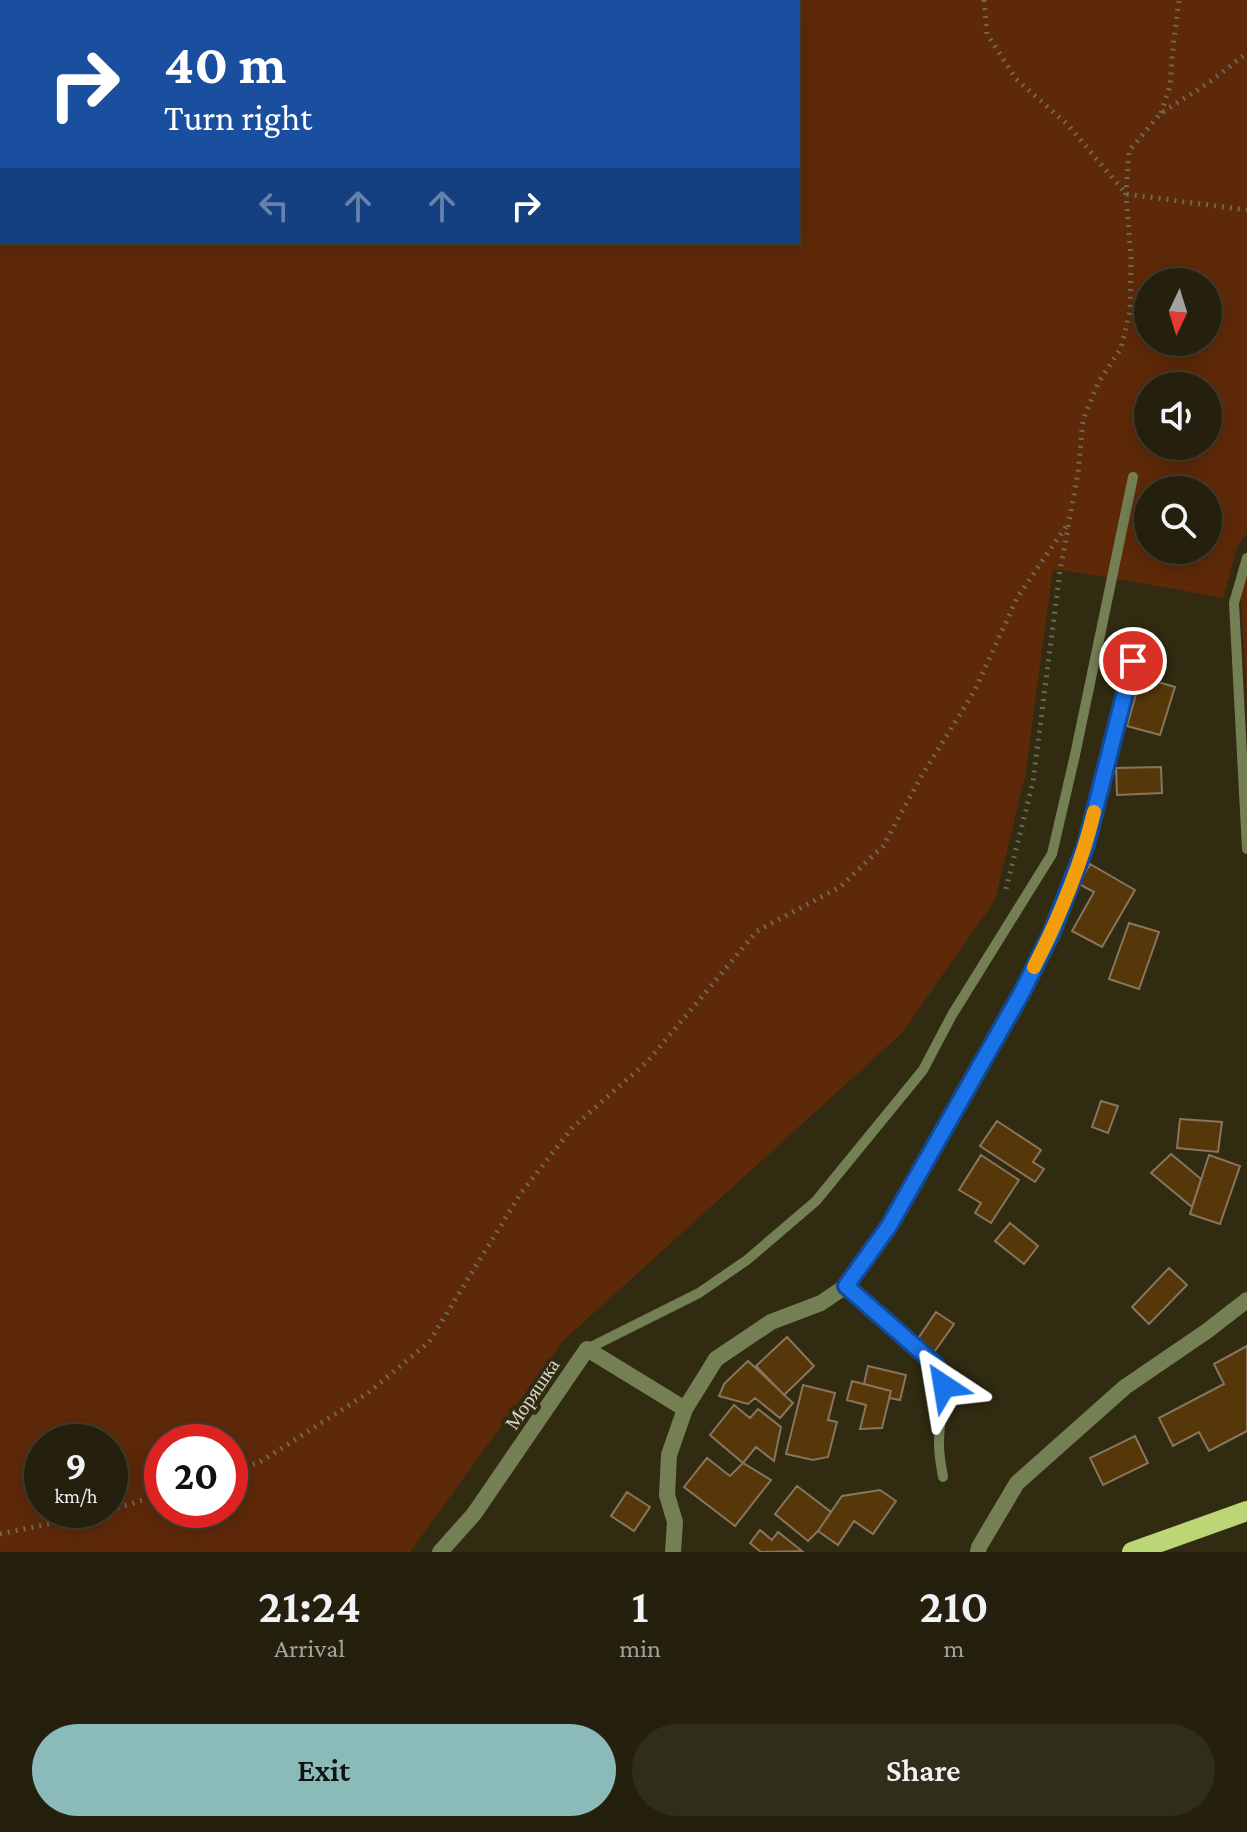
<!DOCTYPE html>
<html lang="en">
<head>
<meta charset="utf-8">
<style>
  :root { --surface:#25200d; --page:#312d1b; --text:#f1f3f6; --muted:#a3a39d; --line:#423e2e; --accent:#8bbbb9 }
  body { margin:0; font-family:"Crimson Pro",serif; background:var(--page); color:var(--text); height:100vh; display:flex; flex-direction:column; font-size:30px; white-space:nowrap }
  * { box-sizing:border-box; margin:0 }
  p { font-size:26px; color:var(--muted) }
  .icon { flex:none; width:44px; height:44px; fill:none; stroke:currentColor; stroke-width:2; stroke-linecap:round; stroke-linejoin:round }
  .map { position:relative; height:1552px; overflow:hidden }
  .side { display:flex; flex-direction:column; background:var(--surface); flex:1 }
  .side>* { flex:none }
  .guide { position:absolute; left:0px; top:0px; width:800px; height:244px; box-shadow:0 4px 20px #0003,0 0 0 2px var(--line); background:#1a4fa0; color:#fff; overflow:hidden }
  .needle { width:52px; rotate:184deg }
  .tools { position:absolute; left:1134px; top:268px; display:grid; gap:16px }
  .tools a { display:grid; place-items:center; width:88px; height:88px; border-radius:50%; background:var(--surface); box-shadow:0 4px 20px #0003,0 0 0 2px var(--line); font-size:40px }
  .speed { position:absolute; left:24px; top:1424px; display:flex; gap:16px; font-size:40px; font-weight:700; text-align:center }
  .speed>* { display:grid; place-content:center; width:104px; height:104px; border-radius:50%; background:var(--surface); box-shadow:0 4px 20px #0003,0 0 0 2px var(--line); line-height:1 }
  .speed small { font-size:20px; font-weight:400 }
  .speed .limit { border:12px solid #d22; background:#fff; color:#111 }
  .pin { position:absolute; display:grid; place-items:center; width:68px; height:68px; color:#fff; margin:-34px; border:4px solid #fff; border-radius:50%; box-shadow:0 2px 8px #0007 }
  .me { position:absolute; width:88px; margin:-44px; rotate:327deg; stroke-linejoin:round; filter:drop-shadow(0 0 6px #0008) }
  .turn { display:flex; align-items:center; gap:28px; height:168px; padding:0 32px; font-size:36px }
  .turn .icon { width:104px; height:104px; stroke-width:2.5 }
  .turn b { display:block; font-size:56px; line-height:68px }
  .lanes { display:flex; align-items:center; height:76px; padding:0 32px; background:#0003; justify-content:center; gap:40px; direction:ltr }
  .lanes .off { opacity:.35 }
  .eta { display:flex; justify-content:space-evenly; align-items:center; height:136px; text-align:center }
  .eta b { font-size:48px; font-weight:600; line-height:56px }
  .button { display:flex; gap:16px; margin-top:auto; padding:16px 32px }
  .button a { flex:1; height:92px; border-radius:48px; background:var(--accent); color:#111; font-size:32px; font-weight:600; line-height:92px; text-align:center }
  .button a+a { background:var(--page); color:var(--text) }
  .map>svg:first-child { display:block }
</style>
</head>
<body>
<div class="map">
<svg width="1247" height="1552" viewBox="0 0 1247 1552">
  <rect width="100%" height="100%" fill="#312b11"/>
  <!-- green -->
  <path fill="#5e2909" fill-rule="evenodd" d="M0,0h1247v534l-10,13 -14,51 -88,-16 -82,-13 -28,208 -30,123 -93,133 -339,308 -153,211h-410zM2,2h796v240h-796zM1148,282h60v60h-60zM1148,386h60v60h-60zM1148,490h60v60h-60zM42,1442h68v68h-68zM162,1442h68v68h-68z
    M1247,575v128l-6,-104z"/>
  <!-- building -->
  <path fill="#55370a" stroke="#89755e" stroke-width="2" d="M1141,677l34,10 -15,48 -33,-9z
    M1161,767l1,26 -45,2 -1,-27z
    M1090,864l45,26 -33,57 -30,-16 22,-39 -15,-8z
    M1129,923l30,9 -20,57 -30,-10z
    M1101,1101l17,5 -10,27 -16,-6z
    M1180,1119l42,3 -4,30 -41,-4z
    M997,1121l44,29 -8,12 11,7 -9,13 -55,-36z
    M1171,1154l30,25 -9,28 -41,-34z
    M981,1155l38,25 -28,43 -16,-10 6,-10 -22,-13z
    M1209,1155l31,11 -20,58 -30,-10z
    M1010,1223l28,23 -14,18 -29,-23z
    M1169,1268l18,17 -38,39 -17,-17z
    M936,1312l18,12 -22,31 -17,-12z
    M787,1337l27,29 -30,29 -28,-29z
    M1247,1346v85l-38,20 -10,-19 -26,14 -14,-28 65,-34 -10,-20z
    M748,1361l45,42 -13,15 -25,-20 -7,6 -29,-8 5,-12z
    M868,1366l38,9 -6,25 -11,-2 2,-7 -27,-7z
    M852,1381l39,10 -9,37 -22,1 6,-24 -19,-5z
    M803,1385l32,8 -7,27 9,2 -9,35 -15,3 -27,-6z
    M734,1405l16,13 8,-9 23,18 -7,34 -18,-14 -13,16 -33,-28z
    M1135,1436l13,27 -45,22 -13,-27z
    M707,1458l23,18 13,-13 28,17 -36,46 -51,-39z
    M797,1486l34,26 -13,19 -10,10 -33,-27z
    M880,1490l16,11 -23,33 -19,-13 -16,24 -20,-14 24,-35z
    M627,1492l23,15 -16,24 -23,-15z
    M760,1530l12,10 6,-8 24,19 -41,1 -11,-9z"/>
  <g fill="none" stroke-linecap="round" stroke-linejoin="round">
    <!-- path -->
    <path stroke="#6d6852" stroke-width="5" stroke-dasharray="2 6" stroke-linecap="butt" d="M984,0l3,34 29,45 52,46 58,69 121,16
      M1161,113l9,-27 3,-39 6,-47
      M1006,889l27,-107 27,-211 18,-98 5,-53 15,-37 23,-35 9,-37 1,-53 -5,-64 3,-43 31,-37 51,-33 36,-28
      M230,1472l30,-10 108,-69 61,-51 92,-149 51,-65 76,-67 109,-130 83,-44 43,-41 38,-69 54,-87 42,-92 52,-76
      M0,1534l102,-21 60,-19"/>
    <!-- service -->
    <path stroke="#748053" stroke-width="10" d="M1247,558l-13,45 13,246
      M846,1286l89,78c16,24 3,54 4,81 0,10 2,21 4,32
      M587,1349l112,-56 48,-33 69,-59 107,-131 29,-55 100,-161 23,-99 58,-278"/>
    <!-- minor -->
    <path stroke="#748053" stroke-width="16" d="M440,1552l34,-38 113,-165 98,60
      M673,1552l2,-30 -8,-27 2,-40 16,-46 31,-50 55,-37 50,-19 25,-17 43,-60 132,-232 31,-62 34,-87 51,-198
      M978,1552l1,-5 38,-64 108,-96 82,-56 40,-31"/>
    <!-- primary -->
    <path stroke="#bdd675" stroke-width="20" d="M1132,1552l115,-41"/>
  </g>
  <g fill="none" stroke-linecap="round" stroke-linejoin="round">
    <defs>
      <path id="route" d="M944,1386l-3,-13 -6,-9 -89,-78 43,-60 132,-232 31,-62 34,-87 47,-184"/>
    </defs>
    <!-- route casing -->
    <use href="#route" stroke="#114b97" stroke-width="20"/>
    <!-- route -->
    <use href="#route" stroke="#1a73e8" stroke-width="14"/>
    <!-- slow -->
    <path stroke="#f59e0b" stroke-width="14" d="M1034,967c25,-49 47,-101 60,-155"/>
  </g>
  <g text-anchor="middle" dominant-baseline="central" stroke-width="8" stroke-linejoin="round" paint-order="stroke">
    <!-- street labels -->
    <g font-size="20" fill="#dad6c7" stroke="#312b11">
      <text transform="translate(532 1394) rotate(-56)">Моряшка</text>
    </g>
  </g>
</svg>
<div class="tools">
<a><svg class="needle" viewBox="-14 -14 28 28"><path d="M0-13l5 13h-10z" fill="#e53935"/><path d="M0 13l5-13h-10z" fill="#a3a39d"/></svg></a>
<a><svg class="icon" aria-label="sound" viewBox="0 0 24 24"><path d="M4 9h4l5-4v14l-5-4H4zM17 9q2 3 0 6"/></svg></a>
<a><svg class="icon" aria-label="search" viewBox="0 0 24 24"><circle cx="10" cy="10" r="6"/><path d="M15 15l6 6"/></svg></a>
</div>
<div class="speed"><div>9<small>km/h</small></div><div class="limit">20</div></div>
<div class="pin" style="left:1133px;top:661px;background:#d93025"><svg class="icon" aria-label="arrive" viewBox="0 0 24 24"><path d="M6 21V4h12l-3 4 3 4H6"/></svg></div>
<svg class="me" style="left:944px;top:1386px" viewBox="-20 -20 40 40"><path d="M0-17L14 15 0 8-14 15z" fill="#1a73e8" stroke="#fff" stroke-width="4"/></svg>
<div class="guide">
<div class="turn"><svg class="icon" aria-label="right" viewBox="0 0 24 24"><path d="M7 20v-9h11M14 6l5 5-5 5"/></svg><div><b>40 m</b>Turn right</div></div>
<div class="lanes"><svg class="icon off" aria-label="left" viewBox="0 0 24 24"><path d="M17 20v-9H6M10 6l-5 5 5 5"/></svg><svg class="icon off" aria-label="ahead" viewBox="0 0 24 24"><path d="M12 20V5M6 11l6-6 6 6"/></svg><svg class="icon off" aria-label="ahead" viewBox="0 0 24 24"><path d="M12 20V5M6 11l6-6 6 6"/></svg><svg class="icon" aria-label="right" viewBox="0 0 24 24"><path d="M7 20v-9h11M14 6l5 5-5 5"/></svg></div>
</div>
</div>
<section class="side">
<div class="eta">
<div><b>21:24</b><p>Arrival</p></div>
<div><b>1</b><p>min</p></div>
<div><b>210</b><p>m</p></div>
</div>
<div class="button"><a>Exit</a><a>Share</a></div>
</section>
</body>
</html>
